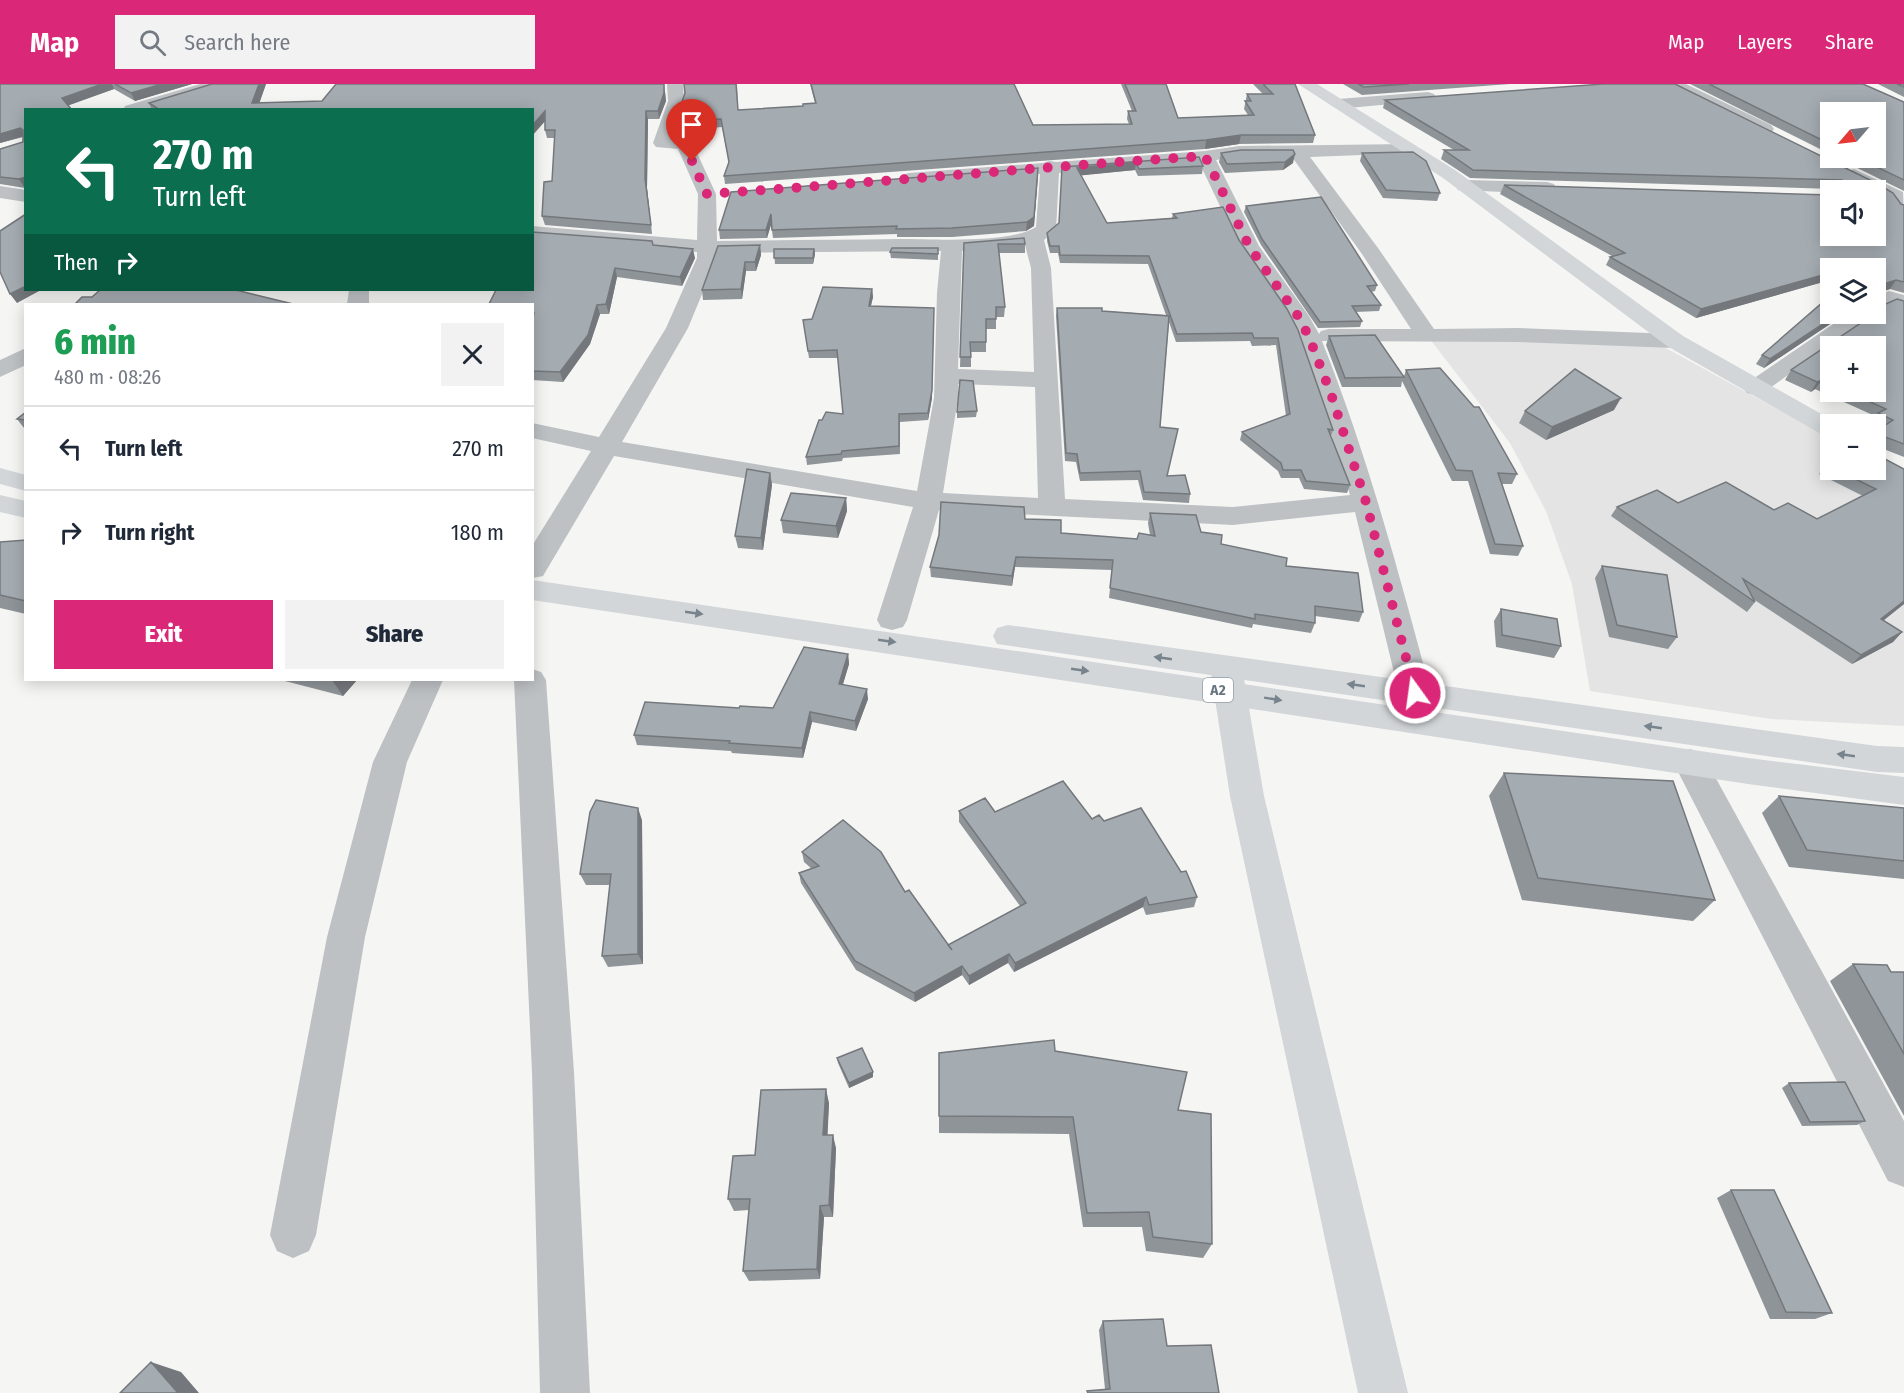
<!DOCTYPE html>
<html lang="en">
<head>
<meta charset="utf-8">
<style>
  :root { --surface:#fff; --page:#f2f2f3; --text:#1f2937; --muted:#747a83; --line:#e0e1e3; --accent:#db2777 }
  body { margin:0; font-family:"Fira Sans Condensed",sans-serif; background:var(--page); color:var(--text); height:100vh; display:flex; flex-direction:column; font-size:22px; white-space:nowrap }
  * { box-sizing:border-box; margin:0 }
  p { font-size:20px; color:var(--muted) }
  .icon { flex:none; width:33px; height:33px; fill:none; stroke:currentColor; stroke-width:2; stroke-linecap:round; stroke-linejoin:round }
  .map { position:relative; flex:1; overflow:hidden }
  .details { position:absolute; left:24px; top:219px; width:510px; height:378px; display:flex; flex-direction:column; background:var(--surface); border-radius:0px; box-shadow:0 3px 15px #0003 }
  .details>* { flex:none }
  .banner { position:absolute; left:24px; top:24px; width:510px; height:183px; border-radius:0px; box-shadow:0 3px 15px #0003; background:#0b6e4f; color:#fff; overflow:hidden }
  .needle { width:39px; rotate:242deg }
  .fabs { position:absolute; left:1820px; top:18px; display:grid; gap:12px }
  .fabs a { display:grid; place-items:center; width:66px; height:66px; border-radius:0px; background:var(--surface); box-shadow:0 3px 15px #0003; font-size:30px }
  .pin { position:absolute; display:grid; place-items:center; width:51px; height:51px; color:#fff; margin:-62px -26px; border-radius:50% 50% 50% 0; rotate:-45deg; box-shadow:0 0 6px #0007 }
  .pin .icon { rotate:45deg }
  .me { position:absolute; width:66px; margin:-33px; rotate:346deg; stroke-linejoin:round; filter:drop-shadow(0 0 4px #0008) }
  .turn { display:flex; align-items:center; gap:21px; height:126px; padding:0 30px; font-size:27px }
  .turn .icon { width:78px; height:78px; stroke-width:2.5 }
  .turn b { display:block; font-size:42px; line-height:51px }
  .then { display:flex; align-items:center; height:57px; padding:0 30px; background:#0003; gap:12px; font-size:22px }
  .round { display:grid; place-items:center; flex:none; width:63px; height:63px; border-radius:0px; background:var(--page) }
  .head { display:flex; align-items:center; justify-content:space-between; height:102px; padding:0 30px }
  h1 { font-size:36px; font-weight:800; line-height:45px; color:#1e9e55 }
  .action { display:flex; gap:12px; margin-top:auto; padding:12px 30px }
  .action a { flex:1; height:69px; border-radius:0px; background:var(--accent); color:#fff; font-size:24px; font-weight:800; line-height:69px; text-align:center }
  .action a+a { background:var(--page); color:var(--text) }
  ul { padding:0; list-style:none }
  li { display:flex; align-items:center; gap:18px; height:84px; padding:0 30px; border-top:2px solid var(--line) }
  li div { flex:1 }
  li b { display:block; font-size:22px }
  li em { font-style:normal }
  header { display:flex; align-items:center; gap:36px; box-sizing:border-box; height:84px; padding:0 30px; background:var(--accent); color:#fff }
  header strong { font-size:28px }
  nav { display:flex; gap:33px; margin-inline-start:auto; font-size:21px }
  .search { width:420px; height:54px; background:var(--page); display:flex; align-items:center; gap:15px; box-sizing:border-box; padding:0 21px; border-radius:0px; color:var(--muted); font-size:22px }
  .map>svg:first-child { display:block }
</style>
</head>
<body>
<header>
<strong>Map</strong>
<div class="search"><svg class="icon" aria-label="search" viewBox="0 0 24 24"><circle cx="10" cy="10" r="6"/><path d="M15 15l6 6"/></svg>Search here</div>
<nav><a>Map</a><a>Layers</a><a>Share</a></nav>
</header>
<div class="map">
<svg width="1904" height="1309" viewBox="0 0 1904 1309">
  <rect width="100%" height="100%" fill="#f5f5f3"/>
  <!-- built -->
  <path fill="#e3e4e3" d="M1426,250l227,7 177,97v32h45l29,9v247l-133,-7 -181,-28 -18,-107 -26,-73 -36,-68z"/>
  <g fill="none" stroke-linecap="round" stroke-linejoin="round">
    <!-- minor -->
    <path fill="#bdc1c4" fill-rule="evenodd" d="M200,0h25l-2,3 -73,23h-27l2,-4z
      M667,0h16l1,17 -12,37 19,2 25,54 1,47c61,-1 122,-1 184,-2 33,0 109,5 135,-12l4,-53 -131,11 -7,-2 -2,-4 2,-4 7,-2 134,-10 7,-2 6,1 149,-11 34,-5 169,-2 6,1 3,4 -3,4 -104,4 68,91 56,81 84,-1 157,6 8,2 3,5 -3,5 -8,2 -157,-6 -196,-1c46,116 77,232 109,352l-5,8 -11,4 -11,-4 -5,-8 -44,-181 -122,13 -294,-15 -32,110 -4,7 -11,3 -11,-3 -4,-7 36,-113 -299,-51 -71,120 -10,2 -1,-32 59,-95 -59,-13v-15l67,14 67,-109 31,-70v-6l-165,-14v-12l165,14 1,-46 -20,-45 -22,-2 -3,-4 15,-42zM1239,72l53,1 70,97 49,75h-82l-8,2 -2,3 -10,-18 -50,-70 -43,-86zM1199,78l40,84 48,70 11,21 21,57 31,101 -117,12 -168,-8 -14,-231 -7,-28 12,-10 3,-57zM1025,161l6,23 3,104 -76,-3 4,-118zM941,167l-4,42 -3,105 -17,93 -295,-49 66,-114 29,-70v-5zM958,300l77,3 3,111 -95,-5 15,-95z
      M1665,0h21l85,41 3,4 -3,4h-12l-92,-46z
      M1428,8l6,2 2,3 -2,3 -96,9 -8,-5 8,-5z
      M1854,85l49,23 1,21 -7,-2 -8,-11 -14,-7v-3l-27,-11 -3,-4 3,-4z
      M1465,96l82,2 7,2 2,4 -2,4 -7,2 -89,-4 -2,-4 2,-4z
      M0,102l26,4v12l-26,-4z
      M349,206h20v14h-22z
      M1889,207l15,4v15l-13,-5 -16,8v-17z
      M1848,230h25l-3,5 -38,24 -69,50 -8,2 -8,-2 -4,-5 4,-5z
      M26,264v17l-26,12v-17z
      M532,585l9,3 5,8 28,392 16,321h-50l-8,-321 -18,-392h18z
      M412,596h31l-36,82 -42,175 -49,298 -7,16 -16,7 -16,-7 -7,-16 57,-298 46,-175z
      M1690,665l12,4 202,368v66l-16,-6 -215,-419 5,-9z"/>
    <!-- major -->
    <path fill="#d2d6d9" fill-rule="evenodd" d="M1298,0h19l138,86 228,166 156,88h-9v12l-9,-2 -154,-88 -224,-168z
      M1226,572l11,3 5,8 22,129 144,597h-50l-128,-597 -20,-129 5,-8z"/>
    <!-- highway -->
    <path fill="#d2d6d9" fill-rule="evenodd" d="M0,384l26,7v16l-26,-7z
      M0,411l26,6v17l-26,-6z
      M532,496l1216,178 156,19v28l-156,-21 -1216,-184z
      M1008,541l869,121 27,1v26l-27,-1 -880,-128 -4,-8 4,-8z"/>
  </g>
  <!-- wall -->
  <path fill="#8e9498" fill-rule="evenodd" d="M0,0h192l-57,17 -21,-12 -46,16 -42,5v77l-1,1 -25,-4v-35l23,-7v-5l-23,6z
    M212,0h54l-7,19 406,-12 1,10 -7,18h-11l-1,69 5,46 -107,-9 -3,-9 10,-35 3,-43h-8l-2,-8v-8l-13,-12h-380l-3,-7z
    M737,0l1,26 65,-4 12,-3 -5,-19h204l19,41 96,-1 -2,-5 1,-8h4l-11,-27h45l12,34 70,-3 -4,-6 3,-15h16l-10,-10h42l20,51 -2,8 -74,1 -34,5 -480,35 -1,-8 5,-13 -7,-36 -22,2 -1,-10h-19l-1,-8 6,-18z
    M1343,0h167l-148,11z
    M1603,0h72l203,100 15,9 8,11 3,1v88l-14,-4 -10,3 -1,11 -4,6v-41h-45v12l-134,38 -90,-53 4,-8 2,-1 -112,-62 4,-9 326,10v41h45v-46h-42l1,-1 -364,-11 -29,-19 3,-9h10l-71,-42 2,-8z
    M1690,0h173l41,18v89l-67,-33h38l-45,-46v42z
    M1878,0h26v13z
    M1221,69l72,10 -10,7 -58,3 -6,-11z
    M1362,69l78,40 -3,8 -54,-3 -23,-37z
    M1199,73l4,9 -1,8 -64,2 -3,-6 -54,5 26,48 65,-5 1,-4 50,-7 110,223 -2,6 19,49 -3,8 -43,-4 -5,-11h-18l-3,-7 -38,-31 2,-8 44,-16 -10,-71 -24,1 -2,-5 -74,1 -7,-20 -9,105 8,49 22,18 -1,9 -46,-3 -5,-20 -58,1 -4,-19 -11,-1 -9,-145 1,-8 109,7 -18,-51 -88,-1 -2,-10h-8l-3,-12v-8l12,-10 3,-56z
    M1038,84l-4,58 -8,5 -74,6h-55v-3l-124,4 -2,-15 -4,15 -47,1 -1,-9z
    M1246,122l131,79 -2,6 -4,1 10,13 -2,6 -24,1 7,9 -2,6 -42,1 -57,-83 -17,-33z
    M964,159l61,1v9h-26l6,54 -1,10h-8v12h-10v23h-15v15h-11z
    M653,161l42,13 -13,28 -65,-9 -8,37h-9l-10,30 -27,38 -31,-2v-76z
    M760,161l1,10 -5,16h-10l-4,28 -39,1 -1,-10z
    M938,164v12l-47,-2 -1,-6z
    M774,165h40l1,5 -2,10h-38z
    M872,205l1,8 -2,9 61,92 -4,22 -28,2v32l-57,4 -1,3 -35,4 -1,-8 16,-37 21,-6 -5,-56h-29l-6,-38 9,-1z
    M1897,215l7,2v156l-23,-9v9l23,12v135l-21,16 19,12 -9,10 -41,22 -99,-65 2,3 -8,10 -136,-96 6,-9 40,-17 21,13 48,-21 48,28 14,-7 29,16 46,-23 -44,-22 7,-10 4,-2v8h45v-38l7,-4 -11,-6 4,-6 -60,-27 -4,3 -26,-12 6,-10 86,-58 4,-6zM1830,262h45v46h-45z
    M1830,230h15l-81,54 -8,-4 6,-9z
    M1329,252l75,40 2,-6 111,104 -5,10h-10l21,62 -5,10 -28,-2 -22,-73h-16l-50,-100 -1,6h-59l-16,-42z
    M1614,326l-68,30 -27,-17 6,-12z
    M977,327l-1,6 -19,1v-6z
    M26,328v16h-2l-7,-9z
    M770,389l2,12 -9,65 -25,-2 -3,-12z
    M846,414l1,13 -9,27 -55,-5 -2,-13z
    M1150,429l51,19 20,12 65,22 77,46 -4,10 -44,-6v7l-4,10 -58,-9 -1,4 -143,-30 3,-28 -97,-3 -3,19 -81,-9 -1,-10 95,-48 36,14 76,6 13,-4 -2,-12z
    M26,456v74l-26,-6v-66z
    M1602,482l75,71 -9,12 -59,-12 -14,-59z
    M1501,525l60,37 -7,12 -58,-11 -2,-26z
    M848,570l1,10 -6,20 25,15 -12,32 -44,-9 -9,36 -71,-5 -1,-2 -94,-6 -3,-10 105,-27h34z
    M281,596h76l-14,16z
    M1504,689l211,127 -22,21 -171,-21 -33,-104z
    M1779,712l125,12v71l-115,-12 -27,-54z
    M959,727l36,1 97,7 12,2 93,76 -3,10 -48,8 -3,-8 -129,65 -6,-9 -39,22 -7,-10 -47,27 -59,-32 -55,-87 -2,-10 13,-4 -8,-7 -2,-10 103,40 43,53 72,-39 -61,-84z
    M642,736l1,144 -35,3 -6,-11 8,-71h-24l-6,-11z
    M1853,880l38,8h13v144l-74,-135z
    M837,974l36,19 -24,11 -11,-25z
    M1789,999l76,38 -8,4 -55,1 -20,-38z
    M829,1019l-2,32 9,13 -3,69h-9l-4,62 -71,2 -6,-10 6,-61 -15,1 -6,-12 27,-44z
    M1178,1026l34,134 -9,14 -57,-7 -4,-24h-59l-14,-93 -130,-1v-17z
    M1731,1106l101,123 -17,6h-45l-53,-121z
    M1103,1237l64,25 52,47 -114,-4 -6,-59z"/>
  <!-- shaded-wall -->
  <path fill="#74787c" d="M102,0h10l2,5 -47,17 -5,-8z
    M162,0h30l-57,17 -4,-8z
    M259,0h7l-9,26 -5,-7z
    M664,0l2,17 -7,18 -1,-8z
    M545,27l2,8 -15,17v-10z
    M646,27l2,8 -1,69 5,46 -7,-55z
    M20,44l5,8 -25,7v-9z
    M1241,51l-2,9 -34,5 1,-9z
    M1295,70l-2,9 -10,7 2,-8z
    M1136,79l-1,7 -59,6 1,-8z
    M1038,92l-4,50 -8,5 1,-9z
    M26,93v10l-1,1 -6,-9z
    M771,130l1,8 -5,16 -1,-8z
    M760,161l1,10 -5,16 -1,-9z
    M693,165l2,9 -13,28 -2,-9z
    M814,165l1,5 -2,10v-6z
    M745,178l1,9 -4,28 -1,-10z
    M1869,178l-4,6h-18z
    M615,184l2,9 -8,37 -3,-10z
    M1830,189v7l-134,38 5,-9z
    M1896,196l-6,9 -15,5 5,-9z
    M26,202v4h15l-24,13 -7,-9z
    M872,205l1,8 -4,16v-7z
    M597,221l3,9 -10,30 -27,38 -3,-10z
    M934,224l-2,90 -4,22v-7z
    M1838,230h7l-81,54 6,-9z
    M1822,296l-7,9 -4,3 6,-10z
    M1621,314l-7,12 -68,30 6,-13z
    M770,389l2,12 -9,65 -2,-12z
    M846,414l1,13 -9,27 -2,-12z
    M1016,473l-1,10 -3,19v-10z
    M1904,517v3l-31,25 8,-10z
    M1902,548l-9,10 -41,22 9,-9z
    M848,570l1,10 -9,30 -1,-10z
    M332,596h25l-14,16z
    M867,605l1,10 -12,32 -1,-10z
    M810,628l2,10 -9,36 -1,-10z
    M638,724l4,12 1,144 -5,-10z
    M1146,813l-3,10 -129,65 1,-9z
    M1009,870l-1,9 -39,22v-9z
    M962,882v9l-47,27 -1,-9z
    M873,988v5l-24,11v-5z
    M826,1005l3,14 -2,45 -4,-13z
    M833,1051l3,13 -3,69 -4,-12z
    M820,1122l4,11 -4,62 -3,-10z
    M151,1278l30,10 18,21h-21z"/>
  <!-- building -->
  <path fill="#a5acb1" stroke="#74787c" stroke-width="1.5" d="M0,0h102l-40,14 10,12h-46v67l-7,2 -19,-2v-28l23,-7v-12l-3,-2 -20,6z
    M115,0h47l-31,9z
    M212,0h47l-7,19 70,-2 14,-17h328v9l-6,18h-12l-1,68 6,46 -109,-9 2,-34 8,-1 3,-51h-10v-19l-13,15v-16h-372l-11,-7z
    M684,0h52l2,26 65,-4v-2l13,-1 -5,-19h203l19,41 99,-1 -4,-13h8l-11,-27h41l12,34 76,-3 -9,-14h6l-4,-7h26l-10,-10h32l20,51h-74l-35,5 -482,36 5,-14 -8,-43 -22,1v-9h-20l6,-18z
    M1358,0h51l-45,3z
    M1603,0h72l203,100 15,9 8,11 3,1v77l-8,-2 -16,5 -1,18h-4v-35h-13l7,-6 -22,6h-17v5l-129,36 -91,-52 15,-4 -121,-68 326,10v41h45v-46h-39l1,-6 5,-1v-3l-369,-10 -29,-20h25l-84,-50z
    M1709,0h154l41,18v78l-46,-22h17v-46h-45v32z
    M1897,0h7v3z
    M1241,66h52l2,4 -10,8 -58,2 -6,-11z
    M1413,68l13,9 14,32 -54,-3 -24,-37z
    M1199,73l4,9 -64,3 -3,-6 -59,5 30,55 70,-5 -4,-4 50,-7 16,33 48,69 11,21 35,100 -5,-1 22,56 -44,-4 -5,-11h-18l-2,-7 -39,-31 48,-18 -12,-76h-24l-2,-5 -75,1 -28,-78 -89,-1 -1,-9h-9l-3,-13 12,-10 3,-56z
    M1038,84l-4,49 -7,5 -75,6 -56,1 1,-3 -125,4 -1,-16 -5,16h-47l12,-38z
    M1321,113l56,88 -10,1 14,19 -29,1 10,15 -42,1 -58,-83 -16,-33z
    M26,130v72l-16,8 -10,-22v-41z
    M532,148l120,9 1,4 40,4 -13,28 -65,-9 -9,36 -9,1 -9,30 -28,37 -28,-1v-50l2,-8h-2v-9h-43l7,-14h36z
    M1024,154l1,6h-27l7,63h-9v12h-10v23h-16l1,15h-11l4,-114z
    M760,161l-5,17h-10l-4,27 -39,1 16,-44z
    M892,164h46v6l-48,-2z
    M774,165h40l-1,9h-39z
    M823,203l49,2 -3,17 65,2 -2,82 -4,23 -29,1v32l-57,5 -1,3 -35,3 13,-37h3l4,-8 17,2 -6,-64 -29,1 -5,-31 9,-1z
    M100,206h136l57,14h-218l7,-7h10z
    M1830,212v18h8l-68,45 -8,-4z
    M1897,215l7,2v143l-24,-9 1,22 23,12v132l-23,18 21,13 -41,23 -118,-76 12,23 -138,-95 40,-17 21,13 48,-21 48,28 14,-7 29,16 59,-30 -39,-19h38v-38l18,-12 -15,-7 8,-4 -38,-17h27v-46h-45v37l-8,-3 -5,2 -26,-12 86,-58 4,-6z
    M1057,224h45v3l67,5 -9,111 18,2 -11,47 18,-1 5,19 -46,-2 -4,-21 -60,2 -3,-19 -11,-1z
    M1375,251l29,42 -59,1 -16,-42z
    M1440,284l34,39h5l38,67 -19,-1 25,73 -28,-2 -23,-73 -16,-1 -50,-100z
    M1575,285l46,29 -69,29 -27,-16z
    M960,296l13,1 4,30 -20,1z
    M26,328v8l-9,-1z
    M747,385l23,4 -9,65 -26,-2z
    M791,409l55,5 -10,28 -55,-6z
    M941,418l83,5 1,12 36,1v13l76,6 2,-6 16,3 -5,-23 46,2 5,17 21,3 -1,9 66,14 -1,8 72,7 5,39 -48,-6v17l-60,-9v5l-145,-31 3,-28 -97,-3 -4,19 -82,-9 9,-32z
    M26,456v61l-26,-6v-53z
    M1602,482l65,9 10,62 -60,-12z
    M1501,525l56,10 4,27 -59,-11z
    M804,563l44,7 -9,30 28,5 -12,32 -45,-9 -8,36 -73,-5 1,-2 -96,-6 11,-33 94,6 1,-2 33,2z
    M1504,689l169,8 42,119 -177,-22z
    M1063,697l29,38 7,-4 5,6 37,-13 40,64 5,-1 11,26 -48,8 -3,-8 -131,66 -6,-9 -40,22 -7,-10 -48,27 -59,-32 -56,-88 20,-7 -17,-14 41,-32 38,32 24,40 4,-2 43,60 -4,-5 78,-42 -67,-92 26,-13 10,14z
    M1779,712l125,12v53l-97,-11z
    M596,716l42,8v146l-36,2 9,-82h-31l10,-62z
    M1853,880l34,1 4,7h13v82z
    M1054,956l1,11 132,21 -9,38 33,4 1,130 -59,-7 -4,-25 -62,1 -14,-96 -134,-1v-63z
    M862,964l11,24 -24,11 -12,-25z
    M1845,998l20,39 -55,1 -21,-39z
    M826,1005l-3,46h10l-4,70 -9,1 -3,63 -74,2 7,-72h-22l5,-43 22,-1 6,-65z
    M1731,1106h43l58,123 -46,-1z
    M1163,1235l4,27 44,-1 8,48h-131l-1,-2 23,-2 -7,-68z
    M151,1278l27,31h-58z"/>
  <!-- one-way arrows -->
  <defs><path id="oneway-solid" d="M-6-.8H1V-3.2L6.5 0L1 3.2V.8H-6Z" transform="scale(1.5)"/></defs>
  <g fill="#78848d">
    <use href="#oneway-solid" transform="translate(694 529) rotate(8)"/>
    <use href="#oneway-solid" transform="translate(887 557) rotate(8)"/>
    <use href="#oneway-solid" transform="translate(1163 574) rotate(-172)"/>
    <use href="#oneway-solid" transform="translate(1080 586) rotate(8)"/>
    <use href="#oneway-solid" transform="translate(1356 601) rotate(-172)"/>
    <use href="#oneway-solid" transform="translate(1273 615) rotate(9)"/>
    <use href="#oneway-solid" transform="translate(1653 643) rotate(-172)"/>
    <use href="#oneway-solid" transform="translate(1846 671) rotate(-172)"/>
  </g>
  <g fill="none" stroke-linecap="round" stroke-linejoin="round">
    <!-- route -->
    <path stroke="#db2777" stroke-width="10" stroke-dasharray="0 18" d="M692,77l15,33c166,-11 332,-27 498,-38l44,90 49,70 11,21 22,57 35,108 49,191"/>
  </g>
  <g text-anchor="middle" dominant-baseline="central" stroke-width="6" stroke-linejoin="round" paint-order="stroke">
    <!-- shield labels -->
    <rect fill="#fff" stroke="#959fa6" stroke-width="1.5" x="1203" y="594" width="30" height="24" rx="4.5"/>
    <g font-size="15" font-weight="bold" fill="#687680">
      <text x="1218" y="606">A2</text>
    </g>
  </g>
</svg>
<div class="fabs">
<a><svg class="needle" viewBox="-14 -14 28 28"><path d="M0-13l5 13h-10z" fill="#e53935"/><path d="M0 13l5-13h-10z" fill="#747a83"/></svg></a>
<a><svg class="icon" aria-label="sound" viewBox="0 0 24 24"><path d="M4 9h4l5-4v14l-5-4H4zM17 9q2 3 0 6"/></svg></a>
<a><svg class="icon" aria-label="layers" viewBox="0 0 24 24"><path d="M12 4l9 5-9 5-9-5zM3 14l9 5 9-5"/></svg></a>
<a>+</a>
<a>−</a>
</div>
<div class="pin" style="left:692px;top:77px;background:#d93025"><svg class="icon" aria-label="arrive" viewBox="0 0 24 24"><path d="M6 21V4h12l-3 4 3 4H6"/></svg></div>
<svg class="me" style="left:1415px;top:609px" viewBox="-20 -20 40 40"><circle r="17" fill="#db2777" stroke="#fff" stroke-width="3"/><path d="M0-11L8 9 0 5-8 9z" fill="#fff"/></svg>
<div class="banner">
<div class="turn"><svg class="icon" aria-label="left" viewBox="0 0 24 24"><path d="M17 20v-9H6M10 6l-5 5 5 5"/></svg><div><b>270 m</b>Turn left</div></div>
<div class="then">Then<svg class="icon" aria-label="right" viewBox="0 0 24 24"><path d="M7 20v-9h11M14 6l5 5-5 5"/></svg></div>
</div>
<section class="details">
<div class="head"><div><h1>6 min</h1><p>480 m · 08:26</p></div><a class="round"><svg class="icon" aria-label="close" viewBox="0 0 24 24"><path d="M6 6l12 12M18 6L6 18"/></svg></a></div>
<ul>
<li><svg class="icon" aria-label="left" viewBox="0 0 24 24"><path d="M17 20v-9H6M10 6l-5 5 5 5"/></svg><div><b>Turn left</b></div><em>270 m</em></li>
<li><svg class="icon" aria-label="right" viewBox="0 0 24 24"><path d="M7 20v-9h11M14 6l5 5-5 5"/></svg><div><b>Turn right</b></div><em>180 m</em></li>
</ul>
<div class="action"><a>Exit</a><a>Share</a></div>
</section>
</div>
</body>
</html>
